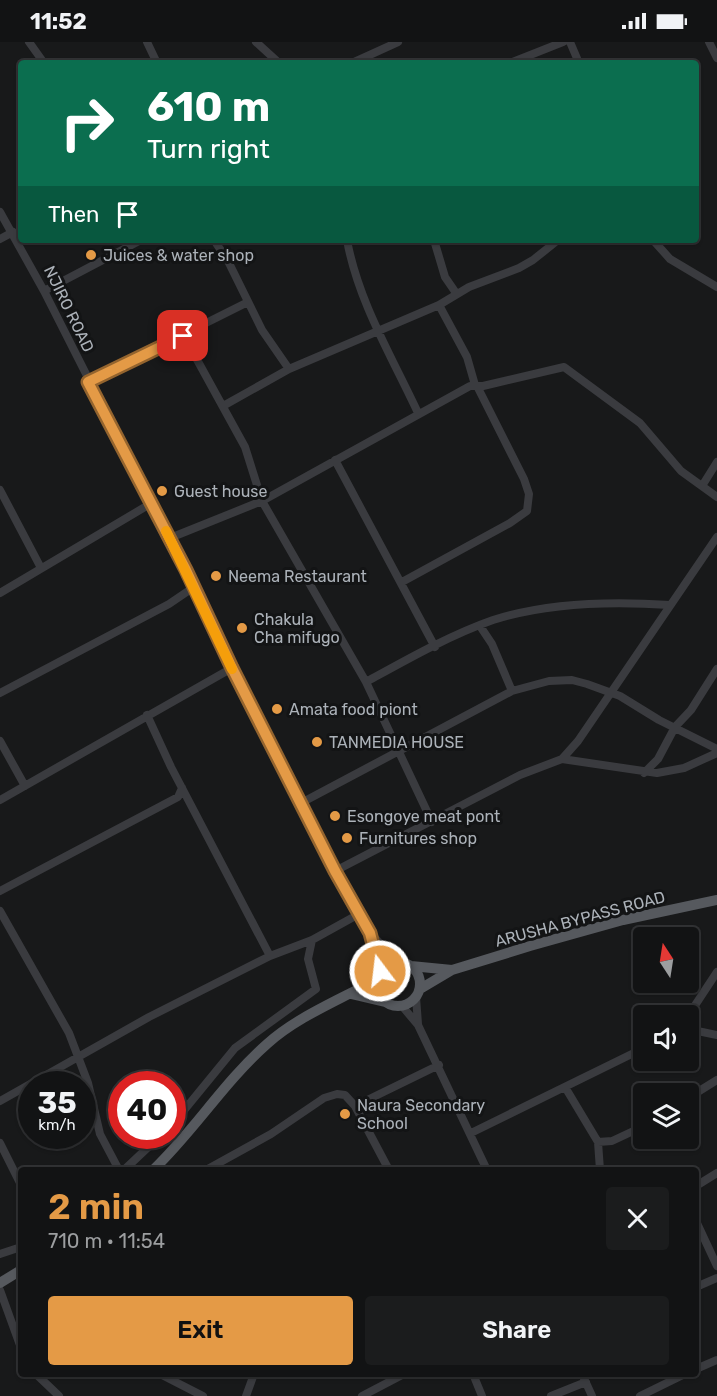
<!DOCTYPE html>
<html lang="en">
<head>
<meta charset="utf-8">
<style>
  :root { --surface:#121314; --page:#1b1c1d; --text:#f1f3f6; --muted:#9c9ea0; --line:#313234; --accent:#e49a46 }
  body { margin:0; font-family:Rubik,sans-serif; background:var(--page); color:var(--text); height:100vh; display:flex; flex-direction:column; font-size:22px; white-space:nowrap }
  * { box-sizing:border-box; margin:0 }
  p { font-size:20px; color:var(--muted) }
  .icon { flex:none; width:33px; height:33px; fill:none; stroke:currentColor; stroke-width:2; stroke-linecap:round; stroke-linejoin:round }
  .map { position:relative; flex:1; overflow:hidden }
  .sheet { position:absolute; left:18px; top:1125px; width:681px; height:210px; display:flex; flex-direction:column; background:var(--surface); border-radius:6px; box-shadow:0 2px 4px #0004,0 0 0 2px var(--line) }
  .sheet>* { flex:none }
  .guide { position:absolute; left:18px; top:18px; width:681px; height:183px; border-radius:6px; box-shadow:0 2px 4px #0004,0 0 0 2px var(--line); background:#0b6e4f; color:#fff; overflow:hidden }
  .needle { width:39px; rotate:348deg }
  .fabs { position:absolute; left:633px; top:885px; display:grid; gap:12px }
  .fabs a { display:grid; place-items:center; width:66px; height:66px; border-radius:6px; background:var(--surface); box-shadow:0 2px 4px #0004,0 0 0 2px var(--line); font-size:30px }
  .speed { position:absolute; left:18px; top:1029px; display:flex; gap:12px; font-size:30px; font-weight:700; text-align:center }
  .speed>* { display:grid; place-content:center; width:78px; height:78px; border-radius:50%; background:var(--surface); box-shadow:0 2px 4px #0004,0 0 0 2px var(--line); line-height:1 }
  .speed small { font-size:15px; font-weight:400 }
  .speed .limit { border:9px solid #d22; background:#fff; color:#111 }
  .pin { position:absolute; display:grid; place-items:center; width:51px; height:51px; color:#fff; margin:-26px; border-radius:12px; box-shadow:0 3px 9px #0006 }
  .me { position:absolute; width:66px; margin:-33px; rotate:345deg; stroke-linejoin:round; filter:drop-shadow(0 0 4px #0008) }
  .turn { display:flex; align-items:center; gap:21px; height:126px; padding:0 30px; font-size:27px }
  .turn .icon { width:78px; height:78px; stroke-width:2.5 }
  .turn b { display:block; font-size:42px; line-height:51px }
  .then { display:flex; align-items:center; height:57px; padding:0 30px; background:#0003; gap:12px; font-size:22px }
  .round { display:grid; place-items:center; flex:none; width:63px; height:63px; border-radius:6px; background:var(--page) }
  .summary { display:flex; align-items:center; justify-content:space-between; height:102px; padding:0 30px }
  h1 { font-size:36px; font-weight:600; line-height:45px; color:var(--accent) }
  .action { display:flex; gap:12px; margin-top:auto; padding:12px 30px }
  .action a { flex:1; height:69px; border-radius:6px; background:var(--accent); color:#111; font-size:24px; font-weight:600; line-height:69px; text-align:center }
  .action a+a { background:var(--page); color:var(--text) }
  .status { display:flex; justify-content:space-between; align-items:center; height:42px; padding:0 30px; background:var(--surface); direction:ltr }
  .status svg { height:16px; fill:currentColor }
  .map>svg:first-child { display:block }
</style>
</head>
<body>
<div class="status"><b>11:52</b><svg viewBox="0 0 49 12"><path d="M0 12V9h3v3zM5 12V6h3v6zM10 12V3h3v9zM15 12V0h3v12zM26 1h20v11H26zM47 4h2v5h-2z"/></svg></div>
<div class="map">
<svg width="717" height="1354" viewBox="0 0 717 1354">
  <rect width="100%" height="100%" fill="#18191a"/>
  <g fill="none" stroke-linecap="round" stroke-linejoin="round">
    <!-- minor -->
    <path stroke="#3a3b3f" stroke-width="8" d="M29,0l15,21
      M147,0l10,21
      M256,0l23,21
      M570,0l9,21
      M709,0l8,16
      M352,21l46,-21
      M510,21l53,-21
      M0,170l44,79 150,296 38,81 138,265 10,38
      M0,197l13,-7
      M214,198l14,21 34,69 27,39
      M347,198c11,61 45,117 71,173
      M434,198l11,37 11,16
      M653,198l17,19 47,28
      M44,249l97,-51
      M439,263l28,52 8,28
      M184,294l61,111 17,54 104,181 66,140
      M88,340l160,-80
      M223,364l66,-37 150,-64 30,-18 50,-19 14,-8 25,-20
      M335,418l100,187
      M702,444l15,-24
      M0,448l41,78
      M170,496l92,-37 208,-115h13l81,-19 76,56 41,48 36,26
      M402,540l108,-59 17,-12 2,-17 -5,-15 -47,-93
      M0,551l150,-89
      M480,584l12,18 20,47
      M366,640c40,-22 84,-47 127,-62 56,-18 119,-19 177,-15
      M0,651l169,-89 25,-17
      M147,673l24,52 99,189
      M0,699l25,45
      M562,717l95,14 27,-5 33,-15
      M644,731l14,-14 17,-32 16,-17 26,-41
      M0,758l232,-132
      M301,761l211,-112 37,-10 23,-1 15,4 33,12 39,24 58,29
      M335,829l185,-96 42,-16 16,-18 139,-204
      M0,849l178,-94 4,-9
      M0,869l69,122 19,50 12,51 19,36
      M370,891l29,29
      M416,955l2,27
      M402,964l16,19 69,145
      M688,974l29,-44
      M688,987l29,6
      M565,1045l33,55 14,-1 32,-15
      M688,1056l29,-18
      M0,1059l149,-84 121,-61 42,-16 47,-26
      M355,1064l84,-41
      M172,1083l63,-77 81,-59 -8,-30 4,-19
      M471,1091l173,-85
      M598,1100l2,28
      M0,1101l21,42
      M124,1128l36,-34
      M206,1128l65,-36 53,-36 13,-4 8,1 10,11 34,64
      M696,1144l21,-13
      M696,1179l21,45
      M0,1212l21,-7
      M696,1245l21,-9
      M0,1248l21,58
      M696,1327l21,-9
      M36,1332l23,22
      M160,1332l43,22
      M473,1332l9,22
      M582,1332l10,22
      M246,1354l8,-22
      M362,1354l42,-22
      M551,1354l35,-14
      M640,1354l45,-22"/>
    <!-- major -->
    <path stroke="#56595e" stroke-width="10" d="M376 942a22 22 0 1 1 44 0a22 22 0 1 1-44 0Z
      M411,924l41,4
      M420,947l32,-19 78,-24 93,-26 94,-20
      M351,952l34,8
      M153,1128c41,-39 71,-88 114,-126 31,-28 73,-44 110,-65
      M0,1241l21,-13"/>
  </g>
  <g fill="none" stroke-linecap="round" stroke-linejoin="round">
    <defs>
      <path id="route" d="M183,294l-95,46 98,188 46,98 103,203 35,62 10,38"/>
    </defs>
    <!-- route casing -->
    <use href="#route" stroke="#94642e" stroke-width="15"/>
    <!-- route -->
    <use href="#route" stroke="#e49a46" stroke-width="10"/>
    <!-- slow -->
    <path stroke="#f59e0b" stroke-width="10" d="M166,489l66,138"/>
  </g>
  <!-- markers -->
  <g fill="#e49a46" stroke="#131415" stroke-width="2">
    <circle cx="91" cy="213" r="6"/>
    <circle cx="162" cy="449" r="6"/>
    <circle cx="216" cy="534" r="6"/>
    <circle cx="242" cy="586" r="6"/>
    <circle cx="277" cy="667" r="6"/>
    <circle cx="317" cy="700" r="6"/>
    <circle cx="335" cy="774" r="6"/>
    <circle cx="347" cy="796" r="6"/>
    <circle cx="345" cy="1072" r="6"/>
  </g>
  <g text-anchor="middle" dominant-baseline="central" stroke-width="6" stroke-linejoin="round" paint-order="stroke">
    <!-- poi labels -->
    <g font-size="16" fill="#acb2b9" stroke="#131415" text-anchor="start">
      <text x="103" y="213">Juices &amp; water shop</text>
      <text x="174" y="449">Guest house</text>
      <text x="228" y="534">Neema Restaurant</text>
      <text x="254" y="577">Chakula<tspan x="254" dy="18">Cha mifugo</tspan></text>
      <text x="289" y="667">Amata food piont</text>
      <text x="329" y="700">TANMEDIA HOUSE</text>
      <text x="347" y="774">Esongoye meat pont</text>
      <text x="359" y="796">Furnitures shop</text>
      <text x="357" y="1063">Naura Secondary<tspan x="357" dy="18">School</tspan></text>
    </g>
    <!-- street labels -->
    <g font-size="16" fill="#acb2b9" stroke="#131415">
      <text transform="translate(69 267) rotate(64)">NJIRO ROAD</text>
      <text transform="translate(580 877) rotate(-15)">ARUSHA BYPASS ROAD</text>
    </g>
  </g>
</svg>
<div class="fabs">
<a><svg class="needle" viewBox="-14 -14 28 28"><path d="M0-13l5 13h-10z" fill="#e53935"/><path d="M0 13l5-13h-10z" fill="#9c9ea0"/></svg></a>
<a><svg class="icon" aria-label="sound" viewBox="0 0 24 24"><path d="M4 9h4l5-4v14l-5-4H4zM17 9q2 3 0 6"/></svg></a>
<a><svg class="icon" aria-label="layers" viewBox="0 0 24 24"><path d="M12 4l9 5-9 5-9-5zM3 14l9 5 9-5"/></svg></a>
</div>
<div class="speed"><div>35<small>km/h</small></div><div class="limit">40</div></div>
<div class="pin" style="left:183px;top:294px;background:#d93025"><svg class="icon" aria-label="arrive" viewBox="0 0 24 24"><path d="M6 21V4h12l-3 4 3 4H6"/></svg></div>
<svg class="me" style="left:380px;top:929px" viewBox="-20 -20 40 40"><circle r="17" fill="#e49a46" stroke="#fff" stroke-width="3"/><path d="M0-11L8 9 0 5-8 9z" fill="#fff"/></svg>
<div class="guide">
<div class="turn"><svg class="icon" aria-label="right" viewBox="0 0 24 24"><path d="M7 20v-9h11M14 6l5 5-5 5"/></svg><div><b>610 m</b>Turn right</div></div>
<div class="then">Then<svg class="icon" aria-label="arrive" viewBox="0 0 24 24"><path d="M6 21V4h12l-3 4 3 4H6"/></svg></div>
</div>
<section class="sheet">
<div class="summary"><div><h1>2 min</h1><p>710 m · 11:54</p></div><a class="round"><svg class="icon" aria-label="close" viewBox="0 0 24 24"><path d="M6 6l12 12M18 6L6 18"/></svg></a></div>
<div class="action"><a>Exit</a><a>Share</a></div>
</section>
</div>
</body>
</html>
